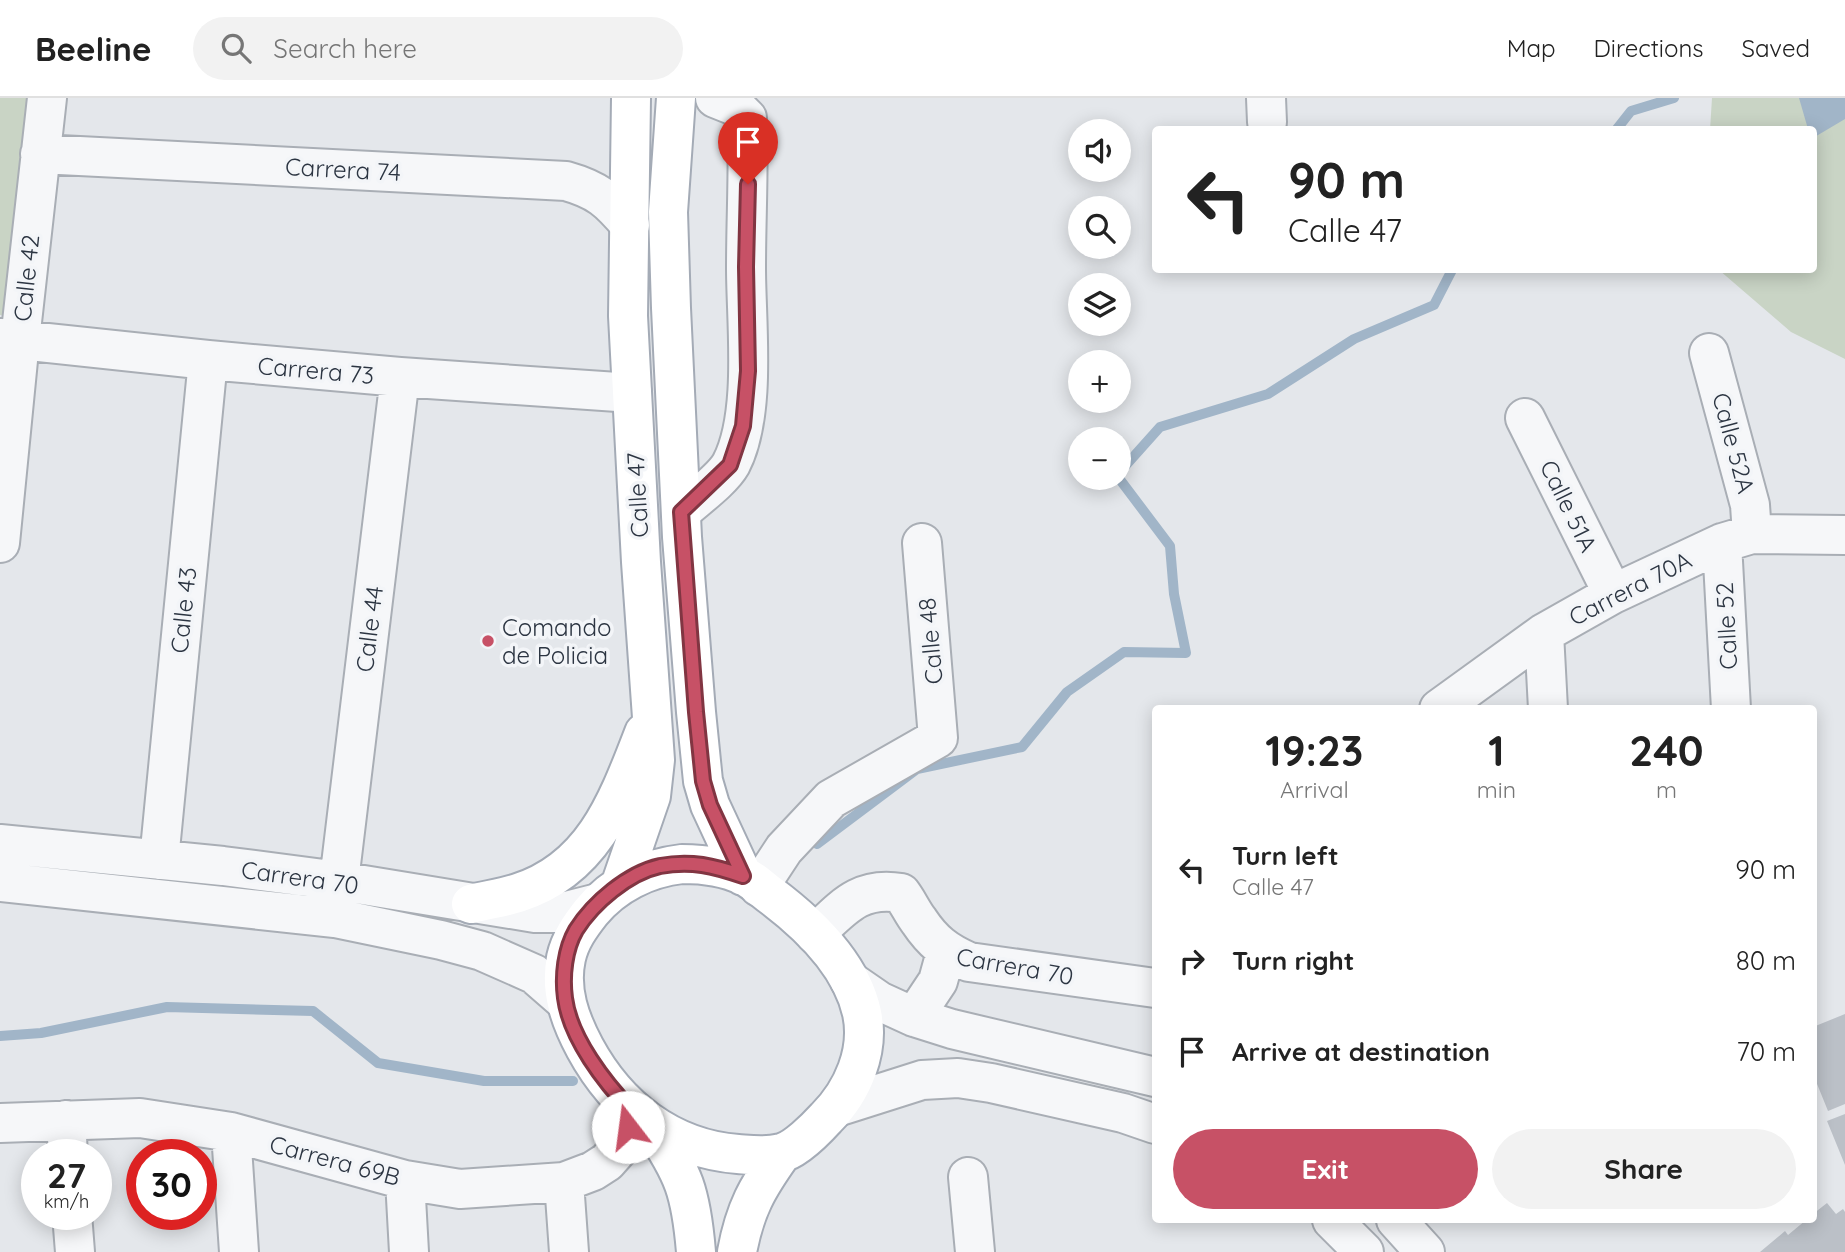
<!DOCTYPE html>
<html lang="en">
<head>
<meta charset="utf-8">
<style>
  :root { --surface:#fff; --page:#f2f2f2; --text:#222; --muted:#767676; --line:#e0e0e0; --accent:#c75166 }
  body { margin:0; font-family:Quicksand,sans-serif; background:var(--page); color:var(--text); height:100vh; display:flex; flex-direction:column; font-size:26px; white-space:nowrap }
  * { box-sizing:border-box; margin:0 }
  p { font-size:23px; color:var(--muted) }
  .icon { flex:none; width:38px; height:38px; fill:none; stroke:currentColor; stroke-width:2; stroke-linecap:round; stroke-linejoin:round }
  .map { position:relative; flex:1; overflow:hidden }
  .details { position:absolute; left:1152px; top:607px; width:665px; height:518px; display:flex; flex-direction:column; background:var(--surface); border-radius:7px; box-shadow:0 4px 18px #0003 }
  .details>* { flex:none }
  .top-card { position:absolute; left:1152px; top:28px; width:665px; height:147px; border-radius:7px; box-shadow:0 4px 18px #0003; background:#fff; color:var(--text); overflow:hidden }
  .controls { position:absolute; left:1068px; top:21px; display:grid; gap:14px }
  .controls a { display:grid; place-items:center; width:63px; height:63px; border-radius:50%; background:var(--surface); box-shadow:0 4px 18px #0003; font-size:35px }
  .speed { position:absolute; left:21px; top:1041px; display:flex; gap:14px; font-size:35px; font-weight:700; text-align:center }
  .speed>* { display:grid; place-content:center; width:91px; height:91px; border-radius:50%; background:var(--surface); box-shadow:0 4px 18px #0003; line-height:1 }
  .speed small { font-size:18px; font-weight:400 }
  .speed .limit { border:10px solid #d22; background:#fff; color:#111 }
  .pin { position:absolute; display:grid; place-items:center; width:60px; height:60px; color:#fff; margin:-72px -30px; border-radius:50% 50% 50% 0; rotate:-45deg; box-shadow:0 0 7px #0007 }
  .pin .icon { rotate:45deg }
  .me { position:absolute; width:77px; margin:-38px; rotate:345deg; stroke-linejoin:round; filter:drop-shadow(0 0 5px #0008) }
  .turn { display:flex; align-items:center; gap:24px; height:147px; padding:0 21px; font-size:32px }
  .turn .icon { width:91px; height:91px; stroke-width:2.5 }
  .turn b { display:block; font-size:49px; line-height:60px }
  .eta { display:flex; justify-content:space-evenly; align-items:center; height:119px; text-align:center }
  .eta b { font-size:42px; font-weight:700; line-height:49px }
  .primary-button { display:flex; gap:14px; margin-top:auto; padding:14px 21px }
  .primary-button a { flex:1; height:80px; border-radius:42px; background:var(--accent); color:#fff; font-size:28px; font-weight:700; line-height:80px; text-align:center }
  .primary-button a+a { background:var(--page); color:var(--text) }
  ul { padding:0; list-style:none }
  li { display:flex; align-items:center; gap:21px; height:91px; padding:0 21px }
  li div { flex:1 }
  li b { display:block; font-size:26px }
  li em { font-style:normal }
  header { display:flex; align-items:center; gap:42px; box-sizing:border-box; height:98px; padding:0 35px; background:var(--surface); border-bottom:2px solid var(--line) }
  header strong { font-size:33px }
  nav { display:flex; gap:38px; margin-inline-start:auto; font-size:24px }
  .search { width:490px; height:63px; background:var(--page); display:flex; align-items:center; gap:18px; box-sizing:border-box; padding:0 24px; border-radius:38px; color:var(--muted); font-size:26px }
  .map>svg:first-child { display:block }
</style>
</head>
<body>
<header>
<strong>Beeline</strong>
<div class="search"><svg class="icon" aria-label="search" viewBox="0 0 24 24"><circle cx="10" cy="10" r="6"/><path d="M15 15l6 6"/></svg>Search here</div>
<nav><a>Map</a><a>Directions</a><a>Saved</a></nav>
</header>
<div class="map">
<svg width="1845" height="1154" viewBox="0 0 1845 1154">
  <rect width="100%" height="100%" fill="#e4e7eb"/>
  <!-- green -->
  <path fill="#c9d4c5" d="M0,0h31l-23,218 -8,-1z
    M1712,0h133v261l-54,-27 -72,-62h94v-140h-103z"/>
  <!-- water -->
  <path fill="#a1b5c8" d="M1799,0h46v21l-32,19v-8l-5,-1z"/>
  <g fill="none" stroke-linecap="round" stroke-linejoin="round">
    <!-- stream -->
    <path stroke="#a1b5c8" stroke-width="10" d="M1616,32l15,-19 43,-13
      M1118,376l42,-47 108,-33 86,-55 80,-34 18,-35
      M817,746l100,-75 105,-22 45,-55 57,-40 62,1 -12,-59 -4,-48 -52,-69
      M0,938l41,-3 126,-26 146,4 65,52 106,18h89"/>
  </g>
  <!-- building -->
  <path fill="#bbc0c7" d="M1845,916v90l-17,7 -15,-37v-47z
    M1845,1016v51l-18,-44z
    M1827,1105l9,11 7,-5 2,3v40h-85l25,-21 3,4 18,-15h7v-6z"/>
  <g fill="none" stroke-linecap="round" stroke-linejoin="round">
    <defs>
      <path id="minor" d="M1266,0l1,24
        M40,56l526,27c32,9 43,19 64,44
        M0,240l208,22 192,17 232,16
        M1709,255l41,152 2,29
        M1525,320l88,176
        M681,414c14,-13 41,-32 50,-48 26,-50 15,-141 15,-196 0,-51 3,-100 1,-150l-12,-12 -20,-8
        M0,445l20,-203 27,-242
        M1722,445l9,166
        M1544,535l4,76
        M1439,611l105,-76 69,-39 109,-51 30,-9 93,1
        M0,746l223,22 116,15 196,32h24l39,-10
        M159,762l49,-500
        M339,783l61,-504
        M0,784l335,36 106,22 41,11 52,23 31,27
        M759,789l25,-38 47,-50 107,-61 -16,-195
        M815,836c28,-26 44,-48 86,-41 7,9 11,19 18,28 14,21 27,31 50,41l186,26
        M850,883l29,20 35,16 38,12 203,48
        M914,919l24,-36 8,-29
        M837,1009l85,-27 36,-2 33,5 132,30 32,11
        M66,1022l2,35
        M0,1025l140,-5 91,14 174,48 55,9 104,-7 29,-11 14,-9 16,-18 9,-33
        M231,1034l8,120
        M968,1079l7,75
        M405,1082l4,72
        M564,1084l5,70
        M72,1116l3,38
        M1332,1122l32,32
        M1396,1122l29,32"/>
      <path id="major" d="M676,0l-8,114 3,96 11,229 14,175 7,69 7,24 33,71
        M682,766c21,0 42,2 62,12 9,4 17,12 25,18 39,29 82,69 93,119 8,38 -9,78 -36,105 -10,11 -31,32 -45,35 -14,4 -29,2 -43,1 -68,-5 -121,-47 -153,-106 -15,-28 -26,-58 -19,-90 4,-18 14,-32 25,-46 23,-28 56,-44 91,-48z
        M620,788l31,-90 4,-36 -14,-198 -13,-246 3,-218
        M471,806c16,-4 32,-6 47,-11 76,-24 100,-93 126,-160
        M651,1027c33,49 40,67 45,127
        M737,1154c8,-43 20,-64 45,-99"/>
    </defs>
    <!-- minor casing -->
    <use href="#minor" stroke="#a9aeb5" stroke-width="42"/>
    <!-- major casing -->
    <use href="#major" stroke="#a4abb6" stroke-width="42"/>
    <!-- minor -->
    <use href="#minor" stroke="#f6f7f9" stroke-width="38"/>
    <!-- major -->
    <use href="#major" stroke="#fff" stroke-width="38"/>
  </g>
  <g fill="none" stroke-linecap="round" stroke-linejoin="round">
    <defs>
      <path id="route" d="M628,1029l4,-16c-27,-28 -62,-73 -67,-113 -3,-22 0,-49 11,-68 17,-27 52,-57 84,-64 31,-6 54,0 83,10l-33,-71 -7,-24 -7,-69 -15,-200 49,-47 13,-39 5,-55 -2,-104 2,-83"/>
    </defs>
    <!-- route casing -->
    <use href="#route" stroke="#813542" stroke-width="18"/>
    <!-- route -->
    <use href="#route" stroke="#c75166" stroke-width="12"/>
  </g>
  <!-- markers -->
  <circle fill="#c75166" stroke="#f3f5f8" stroke-width="2.5" cx="488" cy="543" r="7"/>
  <g text-anchor="middle" dominant-baseline="central" stroke-width="7" stroke-linejoin="round" paint-order="stroke">
    <!-- street labels -->
    <g font-size="24" fill="#2c3542" stroke="#f3f5f8">
      <text transform="translate(343 71) rotate(3)">Carrera 74</text>
      <text transform="translate(26 180) rotate(-84)">Calle 42</text>
      <text transform="translate(316 272) rotate(5)">Carrera 73</text>
      <text transform="translate(1734 345) rotate(75)">Calle 52A</text>
      <text transform="translate(637 397) rotate(-93)">Calle 47</text>
      <text transform="translate(1569 408) rotate(64)">Calle 51A</text>
      <text transform="translate(1630 490) rotate(-27)">Carrera 70A</text>
      <text transform="translate(183 512) rotate(-84)">Calle 43</text>
      <text transform="translate(1726 528) rotate(-93)">Calle 52</text>
      <text transform="translate(369 531) rotate(-83)">Calle 44</text>
      <text transform="translate(930 543) rotate(-95)">Calle 48</text>
      <text transform="translate(300 779) rotate(8)">Carrera 70</text>
      <text transform="translate(1015 868) rotate(10)">Carrera 70</text>
      <text transform="translate(335 1062) rotate(15)">Carrera 69B</text>
    </g>
    <!-- poi labels -->
    <g font-size="24" fill="#2c3542" stroke="#f3f5f8" text-anchor="start">
      <text x="502" y="529">Comando<tspan x="502" dy="28">de Policia</tspan></text>
    </g>
  </g>
</svg>
<div class="controls">
<a><svg class="icon" aria-label="sound" viewBox="0 0 24 24"><path d="M4 9h4l5-4v14l-5-4H4zM17 9q2 3 0 6"/></svg></a>
<a><svg class="icon" aria-label="search" viewBox="0 0 24 24"><circle cx="10" cy="10" r="6"/><path d="M15 15l6 6"/></svg></a>
<a><svg class="icon" aria-label="layers" viewBox="0 0 24 24"><path d="M12 4l9 5-9 5-9-5zM3 14l9 5 9-5"/></svg></a>
<a>+</a>
<a>−</a>
</div>
<div class="speed"><div>27<small>km/h</small></div><div class="limit">30</div></div>
<div class="pin" style="left:748px;top:86px;background:#d93025"><svg class="icon" aria-label="arrive" viewBox="0 0 24 24"><path d="M6 21V4h12l-3 4 3 4H6"/></svg></div>
<svg class="me" style="left:628px;top:1029px" viewBox="-20 -20 40 40"><circle r="19" fill="#fff"/><path d="M0-13L10 11 0 6-10 11z" fill="#c75166"/></svg>
<div class="top-card">
<div class="turn"><svg class="icon" aria-label="left" viewBox="0 0 24 24"><path d="M17 20v-9H6M10 6l-5 5 5 5"/></svg><div><b>90 m</b>Calle 47</div></div>
</div>
<section class="details">
<div class="eta">
<div><b>19:23</b><p>Arrival</p></div>
<div><b>1</b><p>min</p></div>
<div><b>240</b><p>m</p></div>
</div>
<ul>
<li><svg class="icon" aria-label="left" viewBox="0 0 24 24"><path d="M17 20v-9H6M10 6l-5 5 5 5"/></svg><div><b>Turn left</b><p>Calle 47</p></div><em>90 m</em></li>
<li><svg class="icon" aria-label="right" viewBox="0 0 24 24"><path d="M7 20v-9h11M14 6l5 5-5 5"/></svg><div><b>Turn right</b></div><em>80 m</em></li>
<li><svg class="icon" aria-label="arrive" viewBox="0 0 24 24"><path d="M6 21V4h12l-3 4 3 4H6"/></svg><div><b>Arrive at destination</b></div><em>70 m</em></li>
</ul>
<div class="primary-button"><a>Exit</a><a>Share</a></div>
</section>
</div>
</body>
</html>
